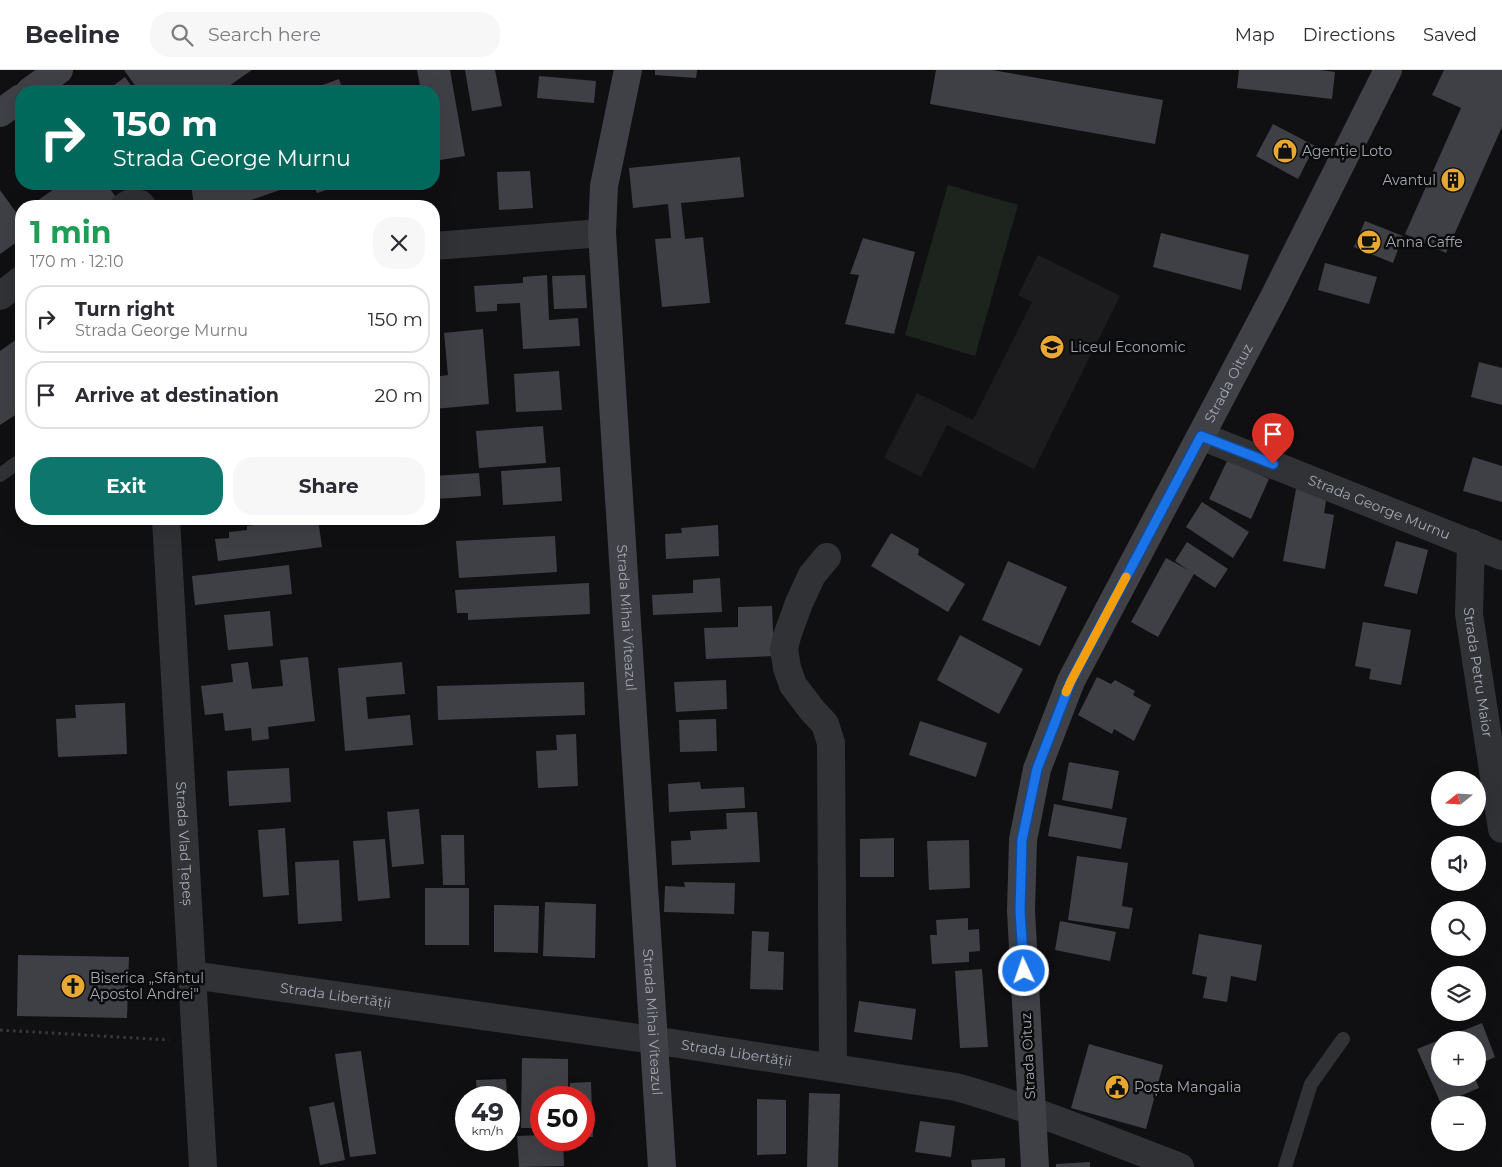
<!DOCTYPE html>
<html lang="en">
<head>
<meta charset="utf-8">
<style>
  :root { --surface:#fff; --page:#f7f7f7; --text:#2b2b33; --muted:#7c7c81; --line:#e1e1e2; --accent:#0f766e }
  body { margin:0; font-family:Montserrat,sans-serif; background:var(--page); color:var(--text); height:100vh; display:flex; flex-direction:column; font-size:19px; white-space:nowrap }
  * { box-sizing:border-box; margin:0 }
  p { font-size:16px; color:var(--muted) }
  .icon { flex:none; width:28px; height:28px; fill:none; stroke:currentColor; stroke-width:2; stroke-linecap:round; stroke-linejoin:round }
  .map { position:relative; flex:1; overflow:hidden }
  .panel { position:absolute; left:15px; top:130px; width:425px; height:325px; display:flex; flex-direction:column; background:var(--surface); border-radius:20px; box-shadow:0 5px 20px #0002 }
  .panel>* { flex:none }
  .banner { position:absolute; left:15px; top:15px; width:425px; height:105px; border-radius:20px; box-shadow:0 5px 20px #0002; background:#00695c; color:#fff; overflow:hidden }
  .needle { width:32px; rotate:252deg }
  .controls { position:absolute; left:1431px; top:701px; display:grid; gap:10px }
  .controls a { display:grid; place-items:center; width:55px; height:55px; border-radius:50%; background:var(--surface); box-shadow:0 5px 20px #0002; font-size:25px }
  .speed { position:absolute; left:455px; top:1016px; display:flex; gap:10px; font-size:25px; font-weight:700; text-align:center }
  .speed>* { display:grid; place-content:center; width:65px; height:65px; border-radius:50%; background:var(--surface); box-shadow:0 5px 20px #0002; line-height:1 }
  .speed small { font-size:12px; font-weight:400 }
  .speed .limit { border:8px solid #d22; background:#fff; color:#111 }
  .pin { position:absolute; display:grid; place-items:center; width:42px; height:42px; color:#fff; margin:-51px -21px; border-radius:50% 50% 50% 0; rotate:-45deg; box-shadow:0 0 5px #0007 }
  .pin .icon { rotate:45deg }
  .me { position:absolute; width:55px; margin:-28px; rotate:357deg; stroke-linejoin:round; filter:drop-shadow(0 0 4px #0008) }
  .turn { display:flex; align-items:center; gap:18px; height:105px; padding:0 15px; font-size:22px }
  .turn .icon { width:65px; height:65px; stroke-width:2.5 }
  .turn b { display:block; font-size:35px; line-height:42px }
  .round { display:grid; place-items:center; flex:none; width:52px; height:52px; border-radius:20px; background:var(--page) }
  .overview { display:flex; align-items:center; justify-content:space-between; height:85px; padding:0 15px }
  h1 { font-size:30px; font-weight:700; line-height:38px; color:#1e9e55 }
  .action { display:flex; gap:10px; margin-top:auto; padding:10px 15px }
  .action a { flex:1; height:58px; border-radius:20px; background:var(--accent); color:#fff; font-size:20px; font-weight:700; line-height:58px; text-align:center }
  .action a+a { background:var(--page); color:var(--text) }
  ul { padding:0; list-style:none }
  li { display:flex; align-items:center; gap:15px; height:68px; margin:0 10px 8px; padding:0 5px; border:2px solid var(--line); border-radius:20px }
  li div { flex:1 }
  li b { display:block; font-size:19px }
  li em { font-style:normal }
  header { display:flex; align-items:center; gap:30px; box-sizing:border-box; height:70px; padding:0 25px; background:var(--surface); border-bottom:1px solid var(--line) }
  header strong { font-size:24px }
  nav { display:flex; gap:28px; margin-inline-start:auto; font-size:18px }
  .search { width:350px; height:45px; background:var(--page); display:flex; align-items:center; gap:12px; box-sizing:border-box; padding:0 18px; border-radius:20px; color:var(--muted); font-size:19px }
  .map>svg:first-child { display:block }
</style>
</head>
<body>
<header>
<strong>Beeline</strong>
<div class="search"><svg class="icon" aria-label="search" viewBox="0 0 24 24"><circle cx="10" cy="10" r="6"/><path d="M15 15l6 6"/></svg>Search here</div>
<nav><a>Map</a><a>Directions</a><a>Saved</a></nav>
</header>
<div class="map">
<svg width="1502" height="1097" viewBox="0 0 1502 1097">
  <rect width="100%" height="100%" fill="#101012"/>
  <!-- built -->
  <path fill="#1c1c1e" d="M1038,185l82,41 -86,173 -87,-44 -26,52 -37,-19 33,-65 56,27 59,-118 -14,-7z"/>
  <!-- green -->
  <path fill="#1d241e" d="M948,115l70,20 -43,151 -70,-21z"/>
  <!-- building -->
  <path fill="#3f4045" d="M124,0h128l-23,16 4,5h-94z
    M417,0h33l15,86 -31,5v-70h-13z
    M465,0h30l7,36 -30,5z
    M655,0h42l-1,8 -41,-3z
    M936,0h56l171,30 -8,44 -225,-40z
    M1239,0h82l14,2 -3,27 -95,-11z
    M1444,0h58v57l-56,126 -41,-19 56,-126 -29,-13z
    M539,6l57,5 -2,22 -57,-5z
    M125,7l10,14h-29z
    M339,9l4,12h-37z
    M1273,54l42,22 -17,33 -42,-23z
    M740,87l4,40 -63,6 4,36 18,-2 7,66 -48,4 -7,-68 16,-1 -3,-34 -35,4 -4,-40z
    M530,101l3,37 -34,2 -2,-38z
    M61,114h45l10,13 -13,9h-73z
    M191,114h86l3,6 -46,16h-40z
    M313,114h32l-28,9z
    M0,120l18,25 3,-3v27l-21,15z
    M1365,151l38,15 -10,27 -39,-16z
    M1161,163l88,22 -8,35 -88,-23z
    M863,168l52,14 -21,82 -49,-10 14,-49 -9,-1z
    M1325,193l52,14 -8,27 -51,-14z
    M547,205l2,45 29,-2 2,28 -57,3 -3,-46 -23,1v7l-21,1 -2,-26 49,-3v-6z
    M585,205l2,33 -33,1 -2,-33z
    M483,259l6,75 -55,5v-32l14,-2 -4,-42z
    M21,266v78l-1,-2 -20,13v-74z
    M1479,292l23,6v37l-31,-8z
    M559,301l3,39 -46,2 -2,-38z
    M543,356l3,37 -67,5 -3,-37z
    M1473,387l29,9v36l-39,-11z
    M1228,389l41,20 -18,40 -42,-20z
    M560,397l2,34 -59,4 -2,-34z
    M479,403l2,23 -45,3 -2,-23z
    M1296,419l31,6 -3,18 10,2 -9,54 -42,-8z
    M1202,432l47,30 -16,26 -47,-31z
    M86,449h27v1l-27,2z
    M301,449h17l4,28 -104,14 -3,-22 14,-1v-6l18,-2v-4z
    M718,455l1,31 -53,3 -1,-25 17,-1 -1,-5z
    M891,463l28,16 -1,6 47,29 -17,28 -77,-46z
    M555,466l2,36 -98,6 -3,-37z
    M1396,471l32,9 -11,44 -33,-8z
    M1187,472l41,27 -13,19 -21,-14 -36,63 -27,-15 35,-64 22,12 -13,-9z
    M1008,491l59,26 -27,59 -58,-26z
    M289,495l3,29 -97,11 -3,-29z
    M720,508l2,34 -69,3 -1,-20 41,-2v-13z
    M589,513l1,31 -122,6v-7h-11l-2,-23z
    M772,536l2,50 -68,3 -2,-31 34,-1v-20z
    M270,541l3,35 -45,4 -4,-35z
    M1363,552l48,8 -10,55 -32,-6 2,-10 -16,-3z
    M960,565l63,34 -24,45 -62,-34z
    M308,587l7,64 -47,6 1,12 -17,2 -1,-13 -26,3 -2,-18 -18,2 -4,-29 32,-4 -2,-18 17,-2 4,27 31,-3 -3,-26z
    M402,592l3,32 -39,3 2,22 42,-4 3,30 -68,6 -7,-83z
    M1097,607l14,7 4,-4 20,11 -2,4 18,10 -17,36 -20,-12 -2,5 -34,-19z
    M726,610l1,29 -51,3 -2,-30z
    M584,612l1,33 -147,5 -1,-34z
    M125,633l2,51 -69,3 -2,-38 20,-1 -1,-13z
    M716,649l1,32 -37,1 -1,-32z
    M920,651l67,22 -11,34 -67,-22z
    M576,664l2,52 -40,2 -2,-37 21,-1 -1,-15z
    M1069,692l50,9 -7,38 -50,-9z
    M289,698l2,34 -62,4 -2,-35z
    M700,712l1,7 43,-2 1,21 -76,4 -1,-28z
    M1054,734l73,14 -6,31 -73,-13z
    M419,739l5,55 -32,3 -5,-55z
    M757,742l3,50 -88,3 -1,-24 20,-1 -1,-9 37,-2 -1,-16z
    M285,758l4,67 -26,2 -5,-67z
    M441,765h23l1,50h-22z
    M894,768v39h-34v-38z
    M385,769l5,59 -32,3 -5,-60z
    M969,770l1,48 -41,2 -2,-49z
    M1077,786l51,7 -6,43 11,2 -4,21 -61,-9z
    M339,790l3,61 -44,3 -3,-62z
    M684,812l51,1 -1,31 -70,-2 1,-26 20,1z
    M425,818h44v57h-44z
    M545,832l51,2 -1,54 -52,-2z
    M494,835l45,1 -1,47 -44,-1z
    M968,848v12l11,-1 1,22 -11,1v10l-37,2 -2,-29h7l-1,-15z
    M1060,851l56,11 -6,29 -55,-11z
    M752,861l17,1 -1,19 16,1 -1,38 -33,-1z
    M1199,864l63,11 -6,36 -25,-5 -4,26 -24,-4 4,-21 -15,-3z
    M18,885l111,2 -2,61 -110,-2z
    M982,899l6,78 -28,1 -5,-77z
    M859,931l57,8 -4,31 -58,-8z
    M1482,953l13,34 -17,8v-25h-38v38h35l4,10 -38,16 -24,-55z
    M1089,974l74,21 -17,64 -75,-21z
    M361,981l15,103 -26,3 -15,-103z
    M522,988l46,1v38l-27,1v30h-20z
    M506,1009l1,19h-30l-1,-18z
    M591,1012l2,55h-9v-39h-14v-15z
    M809,1023l31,1 -2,73h-31z
    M757,1029l29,1v54l-29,1z
    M334,1032l11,58 -25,5 -11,-58z
    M920,1051l35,5 -4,31 -36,-5z
    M541,1065v5h22l1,26 -45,1 -2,-31z
    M1005,1088v9h-33l-1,-7z
    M1090,1092v5h-34v-3z"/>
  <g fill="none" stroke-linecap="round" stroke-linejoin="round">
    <!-- path -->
    <path stroke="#38393d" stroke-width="3" stroke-dasharray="2.5 4" stroke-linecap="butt" d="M0,960l169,10"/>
    <!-- lane -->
    <path stroke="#313236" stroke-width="14" d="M0,405l21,-15
      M1285,1097l26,-83 32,-45"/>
    <!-- street -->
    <g stroke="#313236" stroke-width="28">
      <path d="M125,136l5,-3 10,1 2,2"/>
      <path d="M434,176l168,-13"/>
      <path d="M0,226l21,-16"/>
      <path id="s1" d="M1201,366l301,120"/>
      <path id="s2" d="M166,449l37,648"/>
      <path id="s3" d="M1471,473l-2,71 33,215"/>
      <path d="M827,487l-15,18 -13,28 -12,33 -3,13 3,19 6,17 19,25 13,14 6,19 2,324"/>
      <path id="s4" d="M192,905l461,65 303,47c76,21 150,52 224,80"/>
    </g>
    <!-- secondary -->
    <g stroke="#404146" stroke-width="28">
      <path id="s5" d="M628,0l-24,116 -2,47 60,934"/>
      <path d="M30,21l29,-21"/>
      <path d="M0,43l21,-15"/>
      <path id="s6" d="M1035,1097l-14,-256 2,-71 14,-71 34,-88 203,-384 114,-227"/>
    </g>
  </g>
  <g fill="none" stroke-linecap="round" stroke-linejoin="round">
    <defs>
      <path id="route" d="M1024,901l-4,-60 2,-71 15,-71 34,-88 130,-245 72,28"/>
    </defs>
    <!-- route casing -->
    <use href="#route" stroke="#114b97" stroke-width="12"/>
    <!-- route -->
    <use href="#route" stroke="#1a73e8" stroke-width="9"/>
    <!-- slow -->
    <path stroke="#f59e0b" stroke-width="9" d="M1066,622l5,-11 55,-104"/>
  </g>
  <!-- icons -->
  <defs>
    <symbol id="shop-disc" viewBox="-11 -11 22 22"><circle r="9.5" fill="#e8a831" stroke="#0b0b0c"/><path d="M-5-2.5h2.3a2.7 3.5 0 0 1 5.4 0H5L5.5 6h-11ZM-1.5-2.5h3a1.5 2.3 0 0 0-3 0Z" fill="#111"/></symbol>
    <symbol id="building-disc" viewBox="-11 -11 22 22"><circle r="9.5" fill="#e8a831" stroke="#0b0b0c"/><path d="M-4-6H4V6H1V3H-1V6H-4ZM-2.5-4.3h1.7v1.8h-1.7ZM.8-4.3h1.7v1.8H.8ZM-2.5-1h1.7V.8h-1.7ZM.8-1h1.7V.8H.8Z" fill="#111"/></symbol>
    <symbol id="cafe-disc" viewBox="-11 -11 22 22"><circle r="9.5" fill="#e8a831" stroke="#0b0b0c"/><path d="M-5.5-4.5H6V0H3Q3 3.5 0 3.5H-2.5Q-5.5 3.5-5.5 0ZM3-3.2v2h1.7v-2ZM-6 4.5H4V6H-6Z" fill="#111"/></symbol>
    <symbol id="school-disc" viewBox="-11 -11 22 22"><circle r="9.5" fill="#e8a831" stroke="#0b0b0c"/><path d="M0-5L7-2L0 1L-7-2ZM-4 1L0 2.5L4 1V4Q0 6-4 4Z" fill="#111"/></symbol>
    <symbol id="church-disc" viewBox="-11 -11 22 22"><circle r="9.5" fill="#e8a831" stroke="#0b0b0c"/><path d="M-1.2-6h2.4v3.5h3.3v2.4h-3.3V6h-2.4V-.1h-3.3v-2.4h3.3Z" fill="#111"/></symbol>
    <symbol id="civic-disc" viewBox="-11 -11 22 22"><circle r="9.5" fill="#e8a831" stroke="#0b0b0c"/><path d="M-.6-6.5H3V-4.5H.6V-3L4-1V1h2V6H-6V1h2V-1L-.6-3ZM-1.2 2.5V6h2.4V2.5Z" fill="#111"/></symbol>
  </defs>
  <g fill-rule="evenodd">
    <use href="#shop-disc" x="1271" y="67" width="28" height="28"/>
    <use href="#building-disc" x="1439" y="96" width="28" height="28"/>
    <use href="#cafe-disc" x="1355" y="158" width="28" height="28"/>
    <use href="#school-disc" x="1038" y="263" width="28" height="28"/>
    <use href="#church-disc" x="59" y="902" width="28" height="28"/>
    <use href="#civic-disc" x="1103" y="1003" width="28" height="28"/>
  </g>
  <g text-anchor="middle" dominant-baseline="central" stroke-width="5" stroke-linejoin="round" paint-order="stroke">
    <!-- poi labels -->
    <g font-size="14" fill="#a2a7b2" stroke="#0b0b0c" text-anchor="start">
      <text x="1302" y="81">Agenție Loto</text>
      <text x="1436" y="110" text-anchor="end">Avantul</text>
      <text x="1386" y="172">Anna Caffe</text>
      <text x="1070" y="277">Liceul Economic</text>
      <text x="90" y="908">Biserica „Sfântul<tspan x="90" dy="16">Apostol Andrei"</tspan></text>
      <text x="1134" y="1017">Poșta Mangalia</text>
    </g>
    <!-- street labels -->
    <g font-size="14" fill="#a2a7b2" stroke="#0b0b0c">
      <text stroke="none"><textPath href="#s6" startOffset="831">Strada Oituz</textPath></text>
      <text stroke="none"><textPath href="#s1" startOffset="192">Strada George Murnu</textPath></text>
      <text stroke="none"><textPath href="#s5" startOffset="551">Strada Mihai Viteazul</textPath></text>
      <text stroke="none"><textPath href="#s3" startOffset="130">Strada Petru Maior</textPath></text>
      <text stroke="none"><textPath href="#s2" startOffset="325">Strada Vlad Țepeș</textPath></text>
      <text stroke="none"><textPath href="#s4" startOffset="145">Strada Libertății</textPath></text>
      <text stroke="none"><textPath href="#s5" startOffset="956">Strada Mihai Viteazul</textPath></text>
      <text stroke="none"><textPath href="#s4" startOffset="550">Strada Libertății</textPath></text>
      <text transform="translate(1028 986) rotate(-93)">Strada Oituz</text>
    </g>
  </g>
</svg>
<div class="controls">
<a><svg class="needle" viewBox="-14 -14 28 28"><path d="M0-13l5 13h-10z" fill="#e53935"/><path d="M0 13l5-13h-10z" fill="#7c7c81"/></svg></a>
<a><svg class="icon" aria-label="sound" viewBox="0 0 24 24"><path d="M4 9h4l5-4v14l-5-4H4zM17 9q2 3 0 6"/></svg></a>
<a><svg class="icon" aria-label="search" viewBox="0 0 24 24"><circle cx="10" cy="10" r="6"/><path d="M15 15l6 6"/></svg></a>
<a><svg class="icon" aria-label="layers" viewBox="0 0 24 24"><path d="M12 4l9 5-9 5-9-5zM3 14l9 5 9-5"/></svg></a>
<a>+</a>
<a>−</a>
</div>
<div class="speed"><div>49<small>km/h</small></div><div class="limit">50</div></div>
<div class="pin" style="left:1273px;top:394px;background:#d93025"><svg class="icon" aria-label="arrive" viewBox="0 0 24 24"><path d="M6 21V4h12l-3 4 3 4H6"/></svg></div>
<svg class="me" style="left:1024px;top:901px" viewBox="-20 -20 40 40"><circle r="17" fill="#1a73e8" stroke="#fff" stroke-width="3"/><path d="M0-11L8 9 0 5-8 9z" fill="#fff"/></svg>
<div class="banner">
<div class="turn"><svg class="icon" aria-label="right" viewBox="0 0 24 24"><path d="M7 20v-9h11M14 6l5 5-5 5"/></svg><div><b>150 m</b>Strada George Murnu</div></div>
</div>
<section class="panel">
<div class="overview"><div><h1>1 min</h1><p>170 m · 12:10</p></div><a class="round"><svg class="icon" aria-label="close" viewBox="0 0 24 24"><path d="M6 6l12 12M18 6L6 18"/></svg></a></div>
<ul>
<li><svg class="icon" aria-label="right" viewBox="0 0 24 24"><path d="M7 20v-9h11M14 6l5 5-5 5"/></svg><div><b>Turn right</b><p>Strada George Murnu</p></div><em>150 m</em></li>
<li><svg class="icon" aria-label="arrive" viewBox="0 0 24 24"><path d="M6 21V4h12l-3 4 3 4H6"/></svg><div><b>Arrive at destination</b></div><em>20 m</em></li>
</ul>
<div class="action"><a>Exit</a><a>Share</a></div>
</section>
</div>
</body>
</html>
